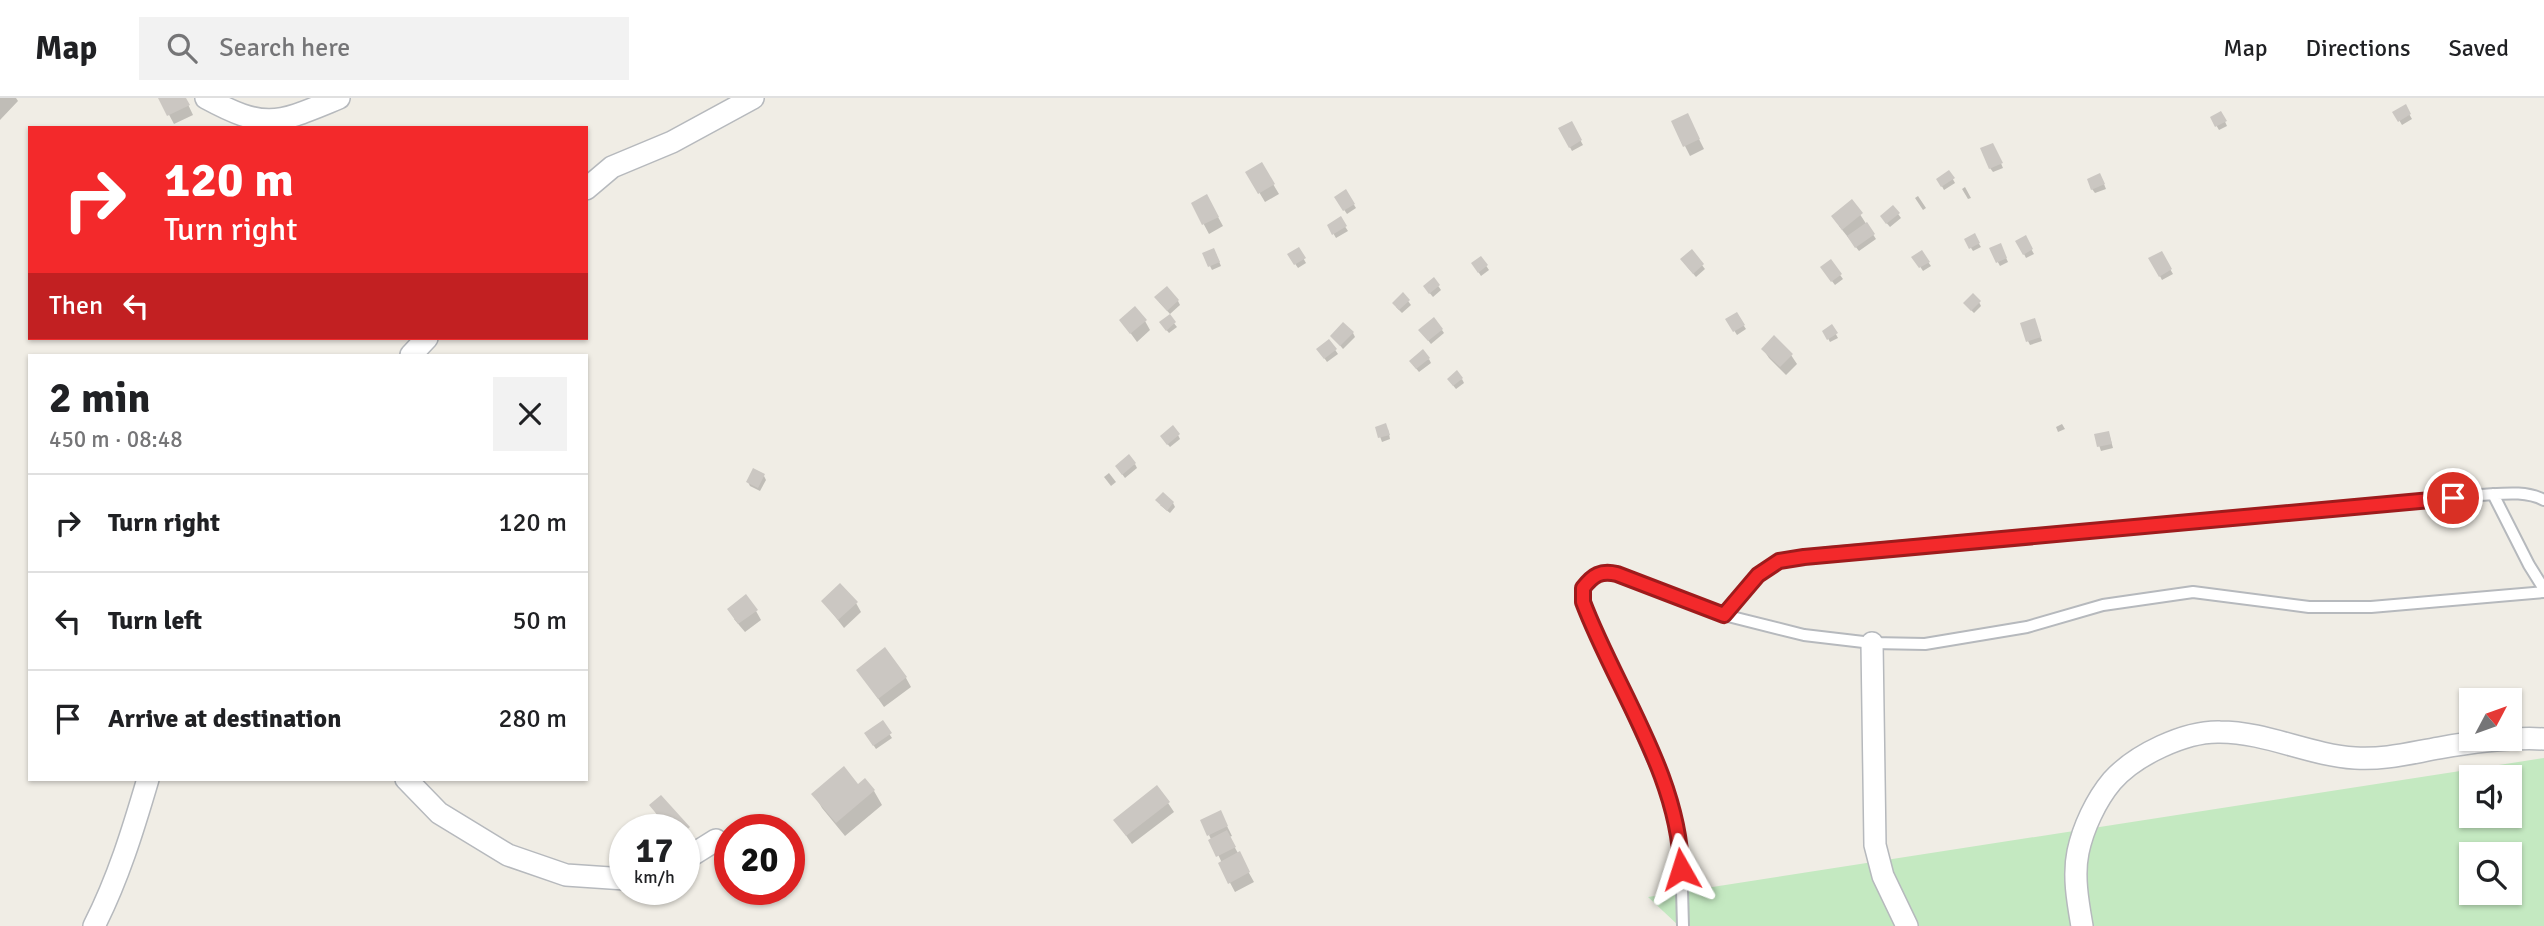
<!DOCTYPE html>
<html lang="en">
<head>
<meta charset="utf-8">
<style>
  :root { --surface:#fff; --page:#f2f2f2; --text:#202124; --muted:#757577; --line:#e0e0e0 }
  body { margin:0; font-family:Signika,sans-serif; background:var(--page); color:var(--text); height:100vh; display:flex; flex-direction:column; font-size:26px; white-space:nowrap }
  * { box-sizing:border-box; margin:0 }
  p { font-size:23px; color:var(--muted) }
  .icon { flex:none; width:38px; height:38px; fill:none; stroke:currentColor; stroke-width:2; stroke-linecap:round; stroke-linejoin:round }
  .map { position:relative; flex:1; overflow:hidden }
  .panel { position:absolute; left:28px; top:256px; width:560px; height:427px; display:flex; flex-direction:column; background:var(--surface); border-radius:0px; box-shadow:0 2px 5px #0004 }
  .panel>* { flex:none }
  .guide { position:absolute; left:28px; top:28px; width:560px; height:214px; border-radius:0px; box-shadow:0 2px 5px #0004; background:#f3292b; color:#fff; overflow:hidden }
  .needle { width:46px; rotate:49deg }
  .fabs { position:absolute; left:2459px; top:590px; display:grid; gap:14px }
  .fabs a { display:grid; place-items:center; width:63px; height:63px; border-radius:0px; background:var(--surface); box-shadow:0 2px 5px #0004; font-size:35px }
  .speed { position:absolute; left:609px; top:716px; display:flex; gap:14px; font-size:35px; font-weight:700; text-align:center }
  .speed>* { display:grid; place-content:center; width:91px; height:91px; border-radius:50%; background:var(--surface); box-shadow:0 2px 5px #0004; line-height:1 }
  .speed small { font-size:18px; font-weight:400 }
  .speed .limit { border:10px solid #d22; background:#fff; color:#111 }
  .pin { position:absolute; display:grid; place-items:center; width:60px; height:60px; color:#fff; margin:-30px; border:4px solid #fff; border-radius:50%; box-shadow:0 2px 7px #0007 }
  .me { position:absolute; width:77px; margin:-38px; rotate:354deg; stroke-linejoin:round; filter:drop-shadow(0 0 5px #0008) }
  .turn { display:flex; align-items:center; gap:24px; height:147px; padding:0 21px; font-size:32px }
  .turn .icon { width:91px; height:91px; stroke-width:2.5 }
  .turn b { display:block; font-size:49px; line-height:60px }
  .then { display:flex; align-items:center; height:66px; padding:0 21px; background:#0003; gap:14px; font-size:26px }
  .round { display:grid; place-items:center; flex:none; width:74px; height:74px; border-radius:0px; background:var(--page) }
  .head { display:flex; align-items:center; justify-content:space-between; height:119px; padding:0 21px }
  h1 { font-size:42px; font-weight:700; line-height:52px }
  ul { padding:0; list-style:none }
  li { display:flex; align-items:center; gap:21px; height:98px; padding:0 21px; border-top:2px solid var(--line) }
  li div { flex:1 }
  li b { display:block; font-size:26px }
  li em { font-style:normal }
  header { display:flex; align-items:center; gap:42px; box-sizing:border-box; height:98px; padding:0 35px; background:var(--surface); border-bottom:2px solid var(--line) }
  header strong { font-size:33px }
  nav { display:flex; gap:38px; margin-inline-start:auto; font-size:24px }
  .search { width:490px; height:63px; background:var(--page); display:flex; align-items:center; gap:18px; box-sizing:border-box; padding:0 24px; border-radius:0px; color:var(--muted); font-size:26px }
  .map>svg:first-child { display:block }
</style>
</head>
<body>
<header>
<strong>Map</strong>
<div class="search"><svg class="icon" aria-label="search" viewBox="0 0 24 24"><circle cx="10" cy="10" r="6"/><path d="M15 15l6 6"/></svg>Search here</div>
<nav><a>Map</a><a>Directions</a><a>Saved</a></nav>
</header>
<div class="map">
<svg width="2544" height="828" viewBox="0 0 2544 828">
  <rect width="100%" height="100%" fill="#f0ede5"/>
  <!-- green -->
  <path fill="#c4e9c1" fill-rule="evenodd" d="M2544,660v168h-865l-31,-29zM2471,679h39v39h-39zM2471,756h39v38h-39z"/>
  <!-- shadow -->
  <path fill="#0003" d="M0,0h16l2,3 -18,19z
    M160,0h25l8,17 -19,9z
    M2405,9l7,12 -10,6 -7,-12z
    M2221,15l6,13 -8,4 -7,-12z
    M1673,24l19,3 12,24 -14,7z
    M1571,25l12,22 -11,6 -12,-22z
    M1995,51l8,19 -10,4 -3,-4z
    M1261,66l18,30 -14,8 -18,-30z
    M1949,74l6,11 -11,7 -6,-11z
    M2102,81l4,10 -11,4 -3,-4z
    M1965,89l6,11 -3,1 -6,-10z
    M1346,94l10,16 -9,6 -11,-16z
    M1918,98l8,12 -3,2 -8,-12z
    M1207,99l16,29 -14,8 -16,-30z
    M1852,104l24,37 -17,12 -20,-25z
    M1893,109l8,11 -11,9 -6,-7z
    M1340,121l8,12 -12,7 -7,-12z
    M1974,138l7,11 -8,4 -7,-11z
    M2025,140l9,16 -8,4 -8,-16z
    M2000,147l8,17 -8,4 -9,-17z
    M1298,151l8,14 -8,5 -9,-13z
    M1691,153l14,18 -9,8 -12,-14z
    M1921,154l10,14 -8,5 -9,-14z
    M2161,155l12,21 -11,6 -11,-21z
    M1216,156l5,12 -9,4 -2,-4z
    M1481,160l8,12 -8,6 -8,-12z
    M1830,163l13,18 -8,6 -11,-14z
    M1434,182l7,10 -8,7 -5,-6z
    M1178,203l2,4 -10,9 -11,-12z
    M1408,203l3,4 -9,8 -6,-6z
    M1979,204l2,4 -7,7 -6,-6z
    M1736,216l10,15 -9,6 -10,-16z
    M1169,219l8,10 -8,6 -5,-6z
    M1121,222l24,1 5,9 -13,12z
    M2036,226l6,17 -12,4 -2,-4z
    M1832,229l6,11 -8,4 -6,-11z
    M1442,232l2,3 -13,11 -8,-10z
    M1353,235l2,4 -12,12 -11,-13z
    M1329,243l9,13 -11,8 -6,-9z
    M1763,251l28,6 6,9 -11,11 -17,-17z
    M1429,261l2,4 -12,9 -6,-7z
    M1462,281l2,4 -8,6 -5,-6z
    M2062,326l3,5 -7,3 -2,-5z
    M1377,330l11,1 2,10 -8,3z
    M1178,337l2,4 -10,8 -6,-7z
    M2096,338l14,1 3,11 -12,3z
    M1135,366l2,4 -12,10 -6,-8z
    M1109,375l7,9 -5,4 -7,-9z
    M764,378l2,4 -6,11 -10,-5 -2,-4z
    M1173,405l2,4 -5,6 -10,-8z
    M823,503l33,2 5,9 -17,16z
    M756,513l5,9 -16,12 -11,-13z
    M858,572l48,8 5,9 -27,20z
    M882,625l10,15 -16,11 -10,-15z
    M874,693l8,14 -37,31 -23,-28 -8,-14z
    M661,699l33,40 -10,9v-16h-15l-18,-24z
    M1168,705l6,9 -42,32 -17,-24z
    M1225,724l7,14 -3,1 25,45 -19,10 -15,-28 2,-1 -13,-28z"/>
  <!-- building -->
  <path fill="#cbc7c2" d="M158,0h28l4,7 -23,11z
    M2406,6l5,10 -13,8 -6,-10z
    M2221,13l6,10 -12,6 -5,-10z
    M1688,15l12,26 -17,8 -12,-26z
    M1572,23l10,19 -13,8 -11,-20z
    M1993,45l10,20 -14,6 -9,-21z
    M1262,64l13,22 -17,10 -13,-22z
    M1949,72l6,8 -14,9 -5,-8z
    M2100,75l5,11 -14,6 -4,-11z
    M1346,91l9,15 -12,7 -9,-14z
    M1207,96l12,23 -17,8 -11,-22z
    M1852,101l11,14 -21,17 -11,-14z
    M1893,107l7,8 -14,11 -6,-8z
    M1341,118l6,10 -15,9 -5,-10z
    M1867,124l8,12 -20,14 -8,-12z
    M1975,135l5,10 -11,6 -5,-10z
    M2026,137l7,14 -10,6 -8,-14z
    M2001,145l6,15 -11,5 -7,-15z
    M1299,149l7,11 -12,7 -7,-11z
    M1214,150l6,14 -12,5 -6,-14z
    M1692,151l12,15 -11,10 -13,-15z
    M1922,152l8,12 -11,6 -8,-11z
    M2162,153l10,18 -13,8 -11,-19z
    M1481,158l7,9 -10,8 -7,-10z
    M1831,161l11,15 -11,8 -11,-15z
    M1434,179l6,8 -11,9 -6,-8z
    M1167,188l12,14 -12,11 -13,-14z
    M1403,194l7,8 -11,10 -7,-7z
    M1973,195l8,8 -10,10 -8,-8z
    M1135,208l12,14 -17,14 -11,-14z
    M1737,214l8,13 -12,7 -8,-13z
    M1170,216l6,8 -10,9 -7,-9z
    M1434,219l9,12 -15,12 -10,-11z
    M2035,220l6,19 -15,5 -6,-19z
    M1343,224l11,10 -14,14 -10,-10z
    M1832,226l6,9 -11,7 -5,-9z
    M1774,237l19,19 -13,13 -19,-18z
    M1329,241l8,10 -13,10 -8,-10z
    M1423,251l7,9 -14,11 -7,-8z
    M1457,272l6,8 -10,8 -6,-7z
    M1386,325l4,12 -12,3 -3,-11z
    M1173,327l7,9 -13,11 -7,-9z
    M2109,333l3,13 -15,3 -3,-13z
    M1129,356l7,9 -14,12 -7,-9z
    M753,370l12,6 -7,14 -12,-6z
    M1163,394l11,10 -7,9 -12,-11z
    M840,485l18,19 -20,18 -17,-19z
    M746,496l12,16 -20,14 -11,-15z
    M885,549l22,30 -29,22 -22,-29z
    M883,622l9,13 -19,13 -9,-13z
    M844,668l14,18 7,-6 10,12 -39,33 -25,-29z
    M1157,687l13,17 -44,34 -13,-16z
    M661,697l29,32 -6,5v-2h-14l-21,-25z
    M1221,712l7,16 -21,10 -7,-16z
    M1227,732l9,17 -20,10 -8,-17z
    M1240,753l10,21 -22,12 -10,-21z"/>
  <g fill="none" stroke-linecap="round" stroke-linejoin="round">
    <defs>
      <path id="lane" d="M2493,396l36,71 15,24
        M1724,517l34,-40 21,-14 50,-8 651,-58c21,-1 45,-5 64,5
        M1683,828l-2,-73 -10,-53 -88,-198v-14l8,-11 13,-6 120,44 80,20 68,8 53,1 102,-17 76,-22 90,-13 116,15h62l173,-15"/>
      <path id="street" d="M206,0c61,33 72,25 133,0
        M586,91l26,-22 60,-25 81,-44
        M411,257l16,-17
        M1872,545l3,202 8,31 24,50
        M406,681l33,34 69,42 58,20 59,4
        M684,762l32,-20
        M94,828c24,-47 39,-96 54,-147
        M2082,828c-4,-23 -9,-50 -4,-74 5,-24 18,-52 34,-71 23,-26 73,-50 108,-49 46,0 89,23 135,26 29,2 55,-5 84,-10 34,-6 70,-11 105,-9"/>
    </defs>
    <!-- lane casing -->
    <use href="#lane" stroke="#b6b9bd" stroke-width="14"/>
    <!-- street casing -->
    <use href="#street" stroke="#b6b9bd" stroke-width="24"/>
    <!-- lane -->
    <use href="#lane" stroke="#fff" stroke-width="10"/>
    <!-- street -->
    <use href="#street" stroke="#fff" stroke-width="21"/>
  </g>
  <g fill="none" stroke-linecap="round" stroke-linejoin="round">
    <defs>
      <path id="route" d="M1681,771c-1,-92 -66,-182 -98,-267v-14c10,-13 18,-18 34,-14l107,41 34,-40 21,-14 25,-4 649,-59"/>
    </defs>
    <!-- route casing -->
    <use href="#route" stroke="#9e1b1c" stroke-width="18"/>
    <!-- route -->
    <use href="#route" stroke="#f3292b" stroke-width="12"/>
  </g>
</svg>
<div class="fabs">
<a><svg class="needle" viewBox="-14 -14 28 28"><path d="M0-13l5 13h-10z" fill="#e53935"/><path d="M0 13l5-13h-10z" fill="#757577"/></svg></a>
<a><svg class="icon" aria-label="sound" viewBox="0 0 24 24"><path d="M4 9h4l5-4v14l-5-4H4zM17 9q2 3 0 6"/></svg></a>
<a><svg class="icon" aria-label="search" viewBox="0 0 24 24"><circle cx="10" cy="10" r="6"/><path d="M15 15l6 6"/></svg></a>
</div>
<div class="speed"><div>17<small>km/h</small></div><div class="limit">20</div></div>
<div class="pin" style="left:2453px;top:400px;background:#d93025"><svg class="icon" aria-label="arrive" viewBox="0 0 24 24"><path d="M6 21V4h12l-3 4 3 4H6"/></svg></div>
<svg class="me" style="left:1681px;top:771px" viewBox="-20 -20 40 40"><path d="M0-17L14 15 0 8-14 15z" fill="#f3292b" stroke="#fff" stroke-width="4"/></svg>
<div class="guide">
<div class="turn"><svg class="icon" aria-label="right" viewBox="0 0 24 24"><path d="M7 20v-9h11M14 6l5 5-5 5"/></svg><div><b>120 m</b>Turn right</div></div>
<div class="then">Then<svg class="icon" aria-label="left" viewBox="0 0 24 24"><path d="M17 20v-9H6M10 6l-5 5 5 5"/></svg></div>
</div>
<section class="panel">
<div class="head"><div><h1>2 min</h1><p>450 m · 08:48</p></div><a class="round"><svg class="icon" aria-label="close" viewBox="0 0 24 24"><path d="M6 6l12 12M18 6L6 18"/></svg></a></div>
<ul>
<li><svg class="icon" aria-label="right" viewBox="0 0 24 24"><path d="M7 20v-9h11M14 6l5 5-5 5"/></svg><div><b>Turn right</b></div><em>120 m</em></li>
<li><svg class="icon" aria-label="left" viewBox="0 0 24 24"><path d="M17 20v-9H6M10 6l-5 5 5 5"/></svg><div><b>Turn left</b></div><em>50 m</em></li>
<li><svg class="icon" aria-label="arrive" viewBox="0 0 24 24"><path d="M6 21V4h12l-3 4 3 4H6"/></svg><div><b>Arrive at destination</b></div><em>280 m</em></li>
</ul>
</section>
</div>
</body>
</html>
